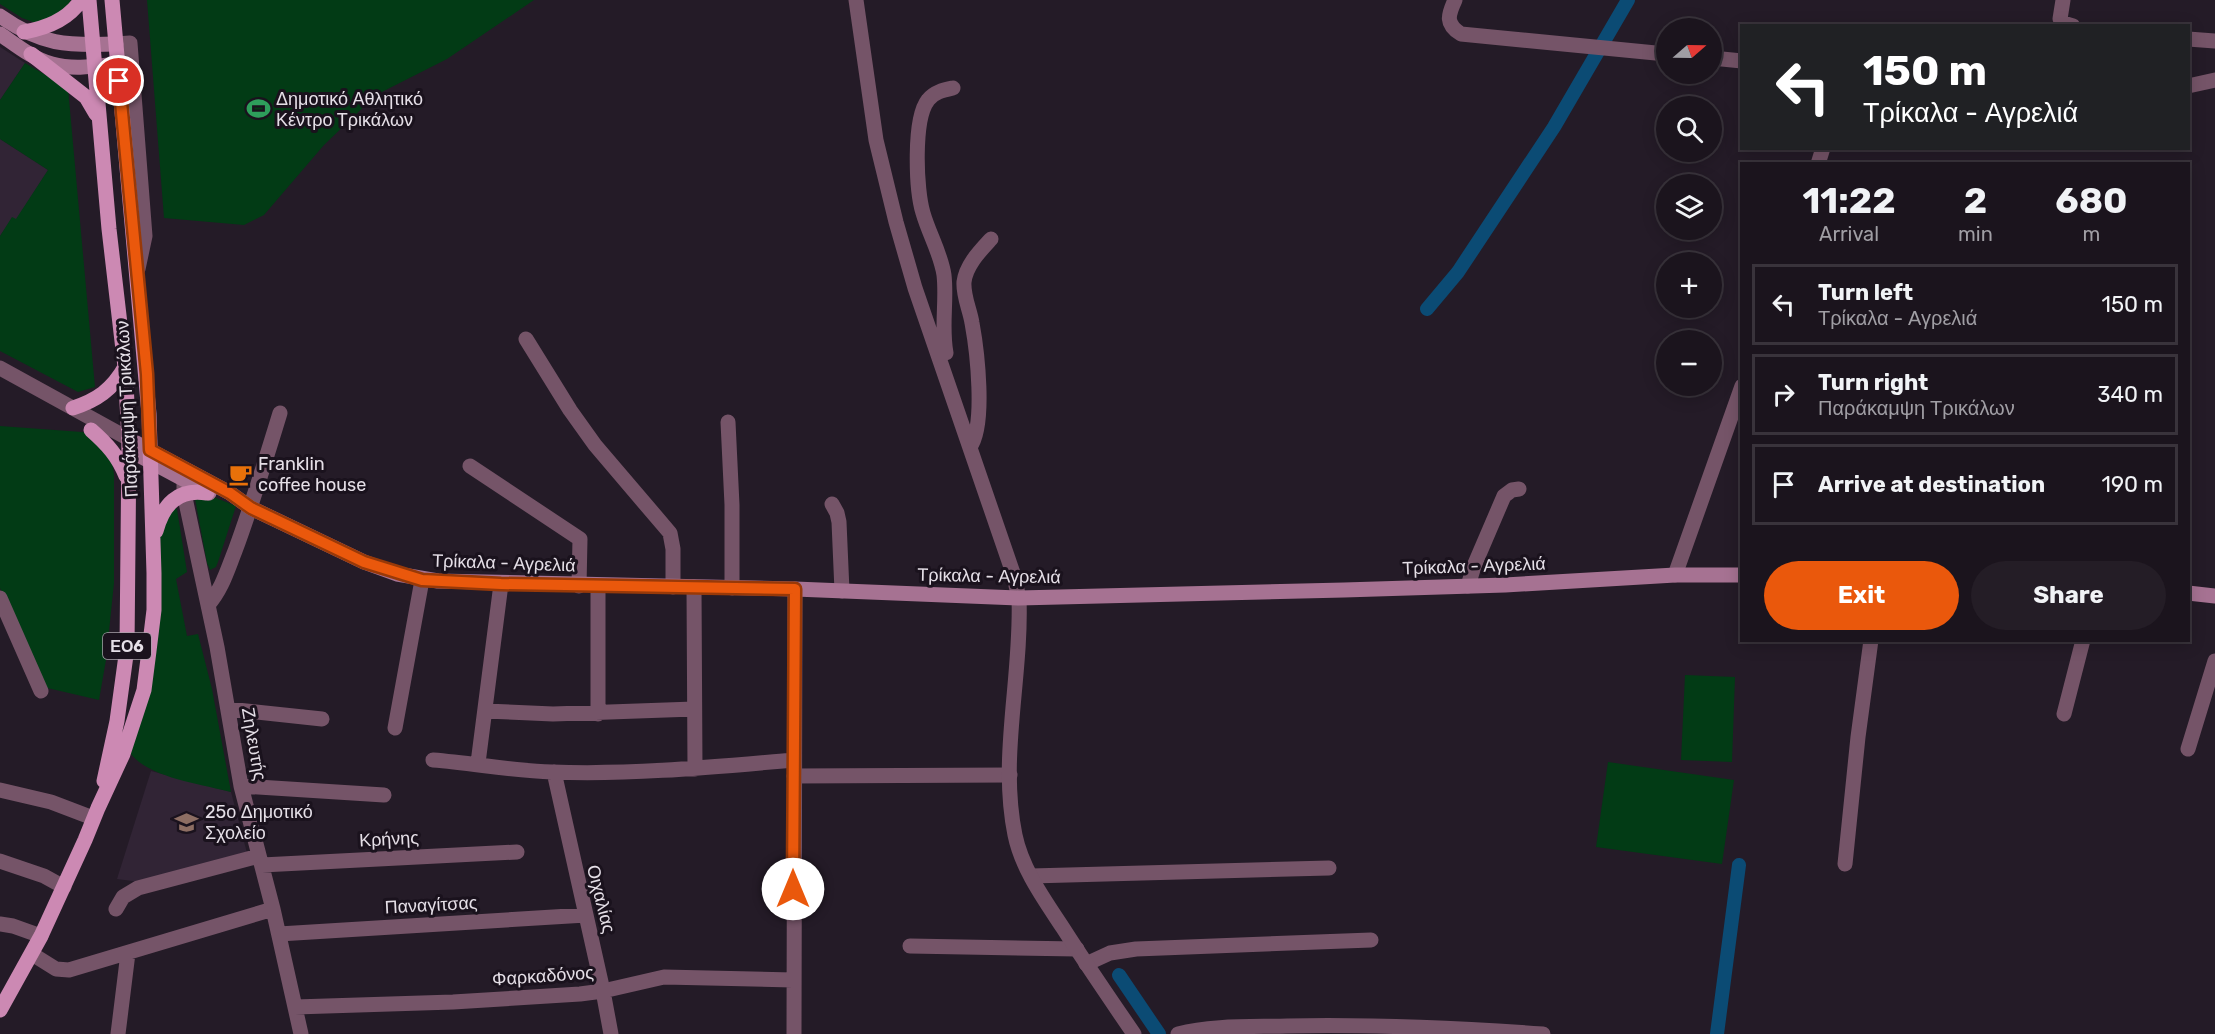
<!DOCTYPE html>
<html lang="en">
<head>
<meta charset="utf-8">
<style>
  :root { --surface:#1b141d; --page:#241d26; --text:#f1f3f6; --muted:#a09ea4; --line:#39333b; --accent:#ea580c }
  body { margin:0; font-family:Rubik,sans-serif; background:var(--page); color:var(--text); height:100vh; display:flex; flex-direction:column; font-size:22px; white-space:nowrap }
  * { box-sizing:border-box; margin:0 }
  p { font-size:20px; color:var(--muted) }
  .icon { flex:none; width:33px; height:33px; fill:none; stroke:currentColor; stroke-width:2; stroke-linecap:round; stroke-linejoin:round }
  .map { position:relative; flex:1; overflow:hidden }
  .sheet { position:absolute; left:1740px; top:162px; width:450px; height:480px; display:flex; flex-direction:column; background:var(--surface); border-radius:0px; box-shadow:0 3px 15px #0003,0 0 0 2px var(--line) }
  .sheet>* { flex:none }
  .hud { position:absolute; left:1740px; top:24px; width:450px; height:126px; border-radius:0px; box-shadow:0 3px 15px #0003,0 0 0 2px var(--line); background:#202124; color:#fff; overflow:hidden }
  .needle { width:39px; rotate:70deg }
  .buttons { position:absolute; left:1656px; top:18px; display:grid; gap:12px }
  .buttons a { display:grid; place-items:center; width:66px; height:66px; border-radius:50%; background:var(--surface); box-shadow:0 3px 15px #0003,0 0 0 2px var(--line); font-size:30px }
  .pin { position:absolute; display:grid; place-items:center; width:51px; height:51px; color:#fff; margin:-26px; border:3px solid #fff; border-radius:50%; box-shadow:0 2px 6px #0007 }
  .me { position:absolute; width:66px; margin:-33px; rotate:0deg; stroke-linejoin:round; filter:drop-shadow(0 0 4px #0008) }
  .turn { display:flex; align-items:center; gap:21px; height:126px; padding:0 24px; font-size:27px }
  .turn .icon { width:78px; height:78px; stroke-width:2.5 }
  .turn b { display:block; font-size:42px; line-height:51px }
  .eta { display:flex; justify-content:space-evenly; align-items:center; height:102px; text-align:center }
  .eta b { font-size:36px; font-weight:700; line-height:42px }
  .button { display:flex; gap:12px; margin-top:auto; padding:12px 24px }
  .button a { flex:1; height:69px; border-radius:36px; background:var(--accent); color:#fff; font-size:24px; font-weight:700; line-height:69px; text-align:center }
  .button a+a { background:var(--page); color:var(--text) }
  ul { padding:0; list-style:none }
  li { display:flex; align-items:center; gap:18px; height:81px; margin:0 12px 9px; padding:0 12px; border:3px solid var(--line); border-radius:0px }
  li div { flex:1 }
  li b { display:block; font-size:22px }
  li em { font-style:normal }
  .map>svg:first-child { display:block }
</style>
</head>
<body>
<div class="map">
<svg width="2215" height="1034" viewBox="0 0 2215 1034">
  <rect width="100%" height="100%" fill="#241b27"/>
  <!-- built -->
  <path fill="#312435" d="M0,47l25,16 -25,37z
    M0,139l48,31 -32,50 -4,-2 -12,18z
    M151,771l80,21 16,61 -107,29 -23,-3z"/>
  <!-- green -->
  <path fill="#023b15" d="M0,0h71l-7,12 -28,11 -14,-5 -22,-14z
    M147,0h387l-87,59 -71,36 -52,50 -60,70 -20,10 -80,-7z
    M25,63l43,25 27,299 -17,5 -78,-41v-115l12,-19 4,2 32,-49 -48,-31v-39z
    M0,426l82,6 9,2 21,29 2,11v109l-8,77 -7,40 -56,-13 -43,-99z
    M209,495l27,11 -18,56 -2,5 -6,3 -3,-7 -12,-64z
    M171,502l6,7 10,63 -11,7 11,57 11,-2 14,55 19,103c-30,-8 -82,-14 -101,-39l28,-226z
    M1685,675l50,2 -3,85 -51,-2z
    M1608,762l126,18 -12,84 -126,-17z"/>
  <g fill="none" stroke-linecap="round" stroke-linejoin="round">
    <!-- canal -->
    <path stroke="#0b4b74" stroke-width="14" d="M1427,309l31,-37 96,-145 74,-127
      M1119,975l40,59
      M1717,1034l22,-169"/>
    <!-- minor -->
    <path stroke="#755468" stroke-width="15" d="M856,0l20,140 20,82 19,66 98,285 6,25
      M1455,0c-7,15 -10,24 6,34l205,20
      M2063,0l-3,19 3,4 10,3
      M2188,39l27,2
      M116,44l14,-1 15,193 -7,33
      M1712,58l30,3
      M2188,86l27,-6
      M1818,164l5,-16
      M526,339l44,71 25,35 75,88 3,16v38
      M946,353c-5,-26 1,-52 -2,-78 -3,-21 -15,-41 -21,-62 -7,-23 -10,-94 5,-113 6,-8 16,-10 25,-12
      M728,422l4,83v83
      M970,447c16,-22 7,-97 2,-124 -2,-13 -9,-27 -8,-41 2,-17 16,-31 27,-43
      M470,466l110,73 -1,47
      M184,483v10l33,154 24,139 32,123 28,125
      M832,504l5,9 2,9 3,69
      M1675,575l67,-189
      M598,586v128
      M1468,586l6,-20 30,-70 8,-6 7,-1
      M694,587l1,182
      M0,598l41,93
      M208,605c14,-16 19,-34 27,-54 17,-46 31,-92 45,-138
      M228,709l94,10
      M485,711l68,3 141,-5
      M2064,714l19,-74
      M395,728l27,-148
      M2188,749l27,-88
      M433,760c40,3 79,11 119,12 80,3 161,-5 242,-12
      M478,763l23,-179
      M554,772l49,219 8,43
      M794,776l216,-1
      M241,786l143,9
      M0,790l51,12 42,16
      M0,861l44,15 20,11
      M1845,864l13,-127 13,-97
      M262,865l255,-13
      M1031,876l298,-8
      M116,909l7,-12 15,-9 121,-32
      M0,924l13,2 28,10
      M279,934l307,-19
      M910,946l167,3
      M32,954l24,15 13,1 204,-61
      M1086,964l24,-11 26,-4 235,-9
      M295,1007l158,-5 127,-8 23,-3 61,-14 129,3
      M118,1034l10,-81
      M794,1034l1,-445
      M1178,1034c34,-9 74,-7 109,-8 87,-2 169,2 256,8"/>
    <!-- tertiary -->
    <path stroke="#755468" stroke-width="15" d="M0,368l129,71
      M1019,598c3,79 -20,159 -4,237 7,34 29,64 48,93 23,36 47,71 71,106"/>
    <!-- secondary -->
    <path stroke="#a67292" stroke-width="15" d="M0,16c41,29 67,30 116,28
      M0,34c16,11 33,25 52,30 21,6 45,2 65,0
      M129,439l101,54 21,15 113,54 33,12 41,7 357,8 224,9 325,-8 161,-5 170,-10h67
      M140,456l69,37
      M2188,593l27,3"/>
    <!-- primary -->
    <path stroke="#cc89b3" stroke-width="15" d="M89,0l20,229 16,138 4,72 -2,209 -10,73 -13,60
      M24,32c23,-4 44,-12 57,-32
      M31,54l55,43 10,17
      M73,408c24,-8 39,-18 52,-41
      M91,430c16,14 27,26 35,46
      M156,531c7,-26 22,-43 51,-38
      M0,1010l41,-74 44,-96 13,-32 25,-54 21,-64 5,-39 5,-41v-37l-5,-159 -37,-414"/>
  </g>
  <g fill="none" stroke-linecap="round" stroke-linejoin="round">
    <defs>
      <path id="route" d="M119,81l28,293 3,76 80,43 21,15 113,54 58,18 79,4 294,5 -2,300"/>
    </defs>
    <!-- route casing -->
    <use href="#route" stroke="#983908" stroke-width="15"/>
    <!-- route -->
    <use href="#route" stroke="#ea580c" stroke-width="10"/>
  </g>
  <!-- icons -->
  <defs>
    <symbol id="stadium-bare" viewBox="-9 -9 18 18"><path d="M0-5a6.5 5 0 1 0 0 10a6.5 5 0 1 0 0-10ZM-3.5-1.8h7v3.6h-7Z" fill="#2e9e5b" stroke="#1a121d" stroke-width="2.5" paint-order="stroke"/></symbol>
    <symbol id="cafe-bare" viewBox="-9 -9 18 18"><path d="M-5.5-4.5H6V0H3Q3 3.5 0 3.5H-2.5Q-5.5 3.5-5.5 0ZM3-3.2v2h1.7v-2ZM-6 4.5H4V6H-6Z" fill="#e8710a" stroke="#1a121d" stroke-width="2.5" paint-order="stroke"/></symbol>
    <symbol id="school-bare" viewBox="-9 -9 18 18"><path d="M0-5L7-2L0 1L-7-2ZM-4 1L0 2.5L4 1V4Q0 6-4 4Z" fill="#8d6e63" stroke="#1a121d" stroke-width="2.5" paint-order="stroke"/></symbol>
  </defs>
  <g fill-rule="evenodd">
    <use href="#stadium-bare" x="242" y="92" width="33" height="33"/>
    <use href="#cafe-bare" x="224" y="458" width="33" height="33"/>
    <use href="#school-bare" x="170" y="806" width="33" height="33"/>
  </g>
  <g text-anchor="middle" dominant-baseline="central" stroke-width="6" stroke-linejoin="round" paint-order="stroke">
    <!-- shield labels -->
    <rect fill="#1a121d" stroke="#a8a2aa" stroke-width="1.5" x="103" y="633" width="48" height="26" rx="4.5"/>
    <g font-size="16" font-weight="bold" fill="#e5dfe7">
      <text x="127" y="646">ΕΟ6</text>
    </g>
    <!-- poi labels -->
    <g font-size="18" fill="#e5dfe7" stroke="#1a121d" text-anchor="start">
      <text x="276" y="99">Δημοτικό Αθλητικό<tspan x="276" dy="21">Κέντρο Τρικάλων</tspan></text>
      <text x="258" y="464">Franklin<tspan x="258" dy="21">coffee house</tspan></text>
      <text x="205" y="812">25ο Δημοτικό<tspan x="205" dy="21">Σχολείο</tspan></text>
    </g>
    <!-- street labels -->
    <g font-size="18" fill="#e5dfe7" stroke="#1a121d">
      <text transform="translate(127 409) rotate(-93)">Παράκαμψη Τρικάλων</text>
      <text transform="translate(504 563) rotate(2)">Τρίκαλα - Αγρελιά</text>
      <text transform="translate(1474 566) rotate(-2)">Τρίκαλα - Αγρελιά</text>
      <text transform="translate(989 576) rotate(1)">Τρίκαλα - Αγρελιά</text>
      <text transform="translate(254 744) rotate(80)">Ζηλευτής</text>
      <text transform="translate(389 839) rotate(-3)">Κρήνης</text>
      <text transform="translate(601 899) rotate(76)">Οιχαλίας</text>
      <text transform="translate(431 905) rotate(-3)">Παναγίτσας</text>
      <text transform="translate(543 976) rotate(-4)">Φαρκαδόνος</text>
    </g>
  </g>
</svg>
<div class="buttons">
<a><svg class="needle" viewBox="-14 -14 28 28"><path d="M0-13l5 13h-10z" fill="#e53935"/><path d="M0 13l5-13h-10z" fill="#a09ea4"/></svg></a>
<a><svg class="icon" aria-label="search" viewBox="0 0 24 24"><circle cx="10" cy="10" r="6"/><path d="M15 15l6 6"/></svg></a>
<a><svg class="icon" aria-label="layers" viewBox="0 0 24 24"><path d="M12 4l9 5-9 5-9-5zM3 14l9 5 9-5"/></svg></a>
<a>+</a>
<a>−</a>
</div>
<div class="pin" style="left:119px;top:81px;background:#d93025"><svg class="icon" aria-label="arrive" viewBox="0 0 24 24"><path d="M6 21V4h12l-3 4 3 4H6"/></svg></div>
<svg class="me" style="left:793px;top:889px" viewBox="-20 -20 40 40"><circle r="19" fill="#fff"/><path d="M0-13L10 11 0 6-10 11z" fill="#ea580c"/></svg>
<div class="hud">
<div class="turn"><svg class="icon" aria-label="left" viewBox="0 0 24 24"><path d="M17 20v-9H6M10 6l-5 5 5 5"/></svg><div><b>150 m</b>Τρίκαλα - Αγρελιά</div></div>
</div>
<section class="sheet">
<div class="eta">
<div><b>11:22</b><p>Arrival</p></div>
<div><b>2</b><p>min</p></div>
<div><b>680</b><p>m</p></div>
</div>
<ul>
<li><svg class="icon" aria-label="left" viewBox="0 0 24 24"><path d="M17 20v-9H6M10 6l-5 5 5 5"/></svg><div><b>Turn left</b><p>Τρίκαλα - Αγρελιά</p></div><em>150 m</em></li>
<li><svg class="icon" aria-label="right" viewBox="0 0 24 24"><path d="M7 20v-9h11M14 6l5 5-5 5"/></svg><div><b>Turn right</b><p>Παράκαμψη Τρικάλων</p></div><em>340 m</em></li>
<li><svg class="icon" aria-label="arrive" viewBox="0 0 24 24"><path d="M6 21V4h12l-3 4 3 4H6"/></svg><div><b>Arrive at destination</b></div><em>190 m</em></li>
</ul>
<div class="button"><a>Exit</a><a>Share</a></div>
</section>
</div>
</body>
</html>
